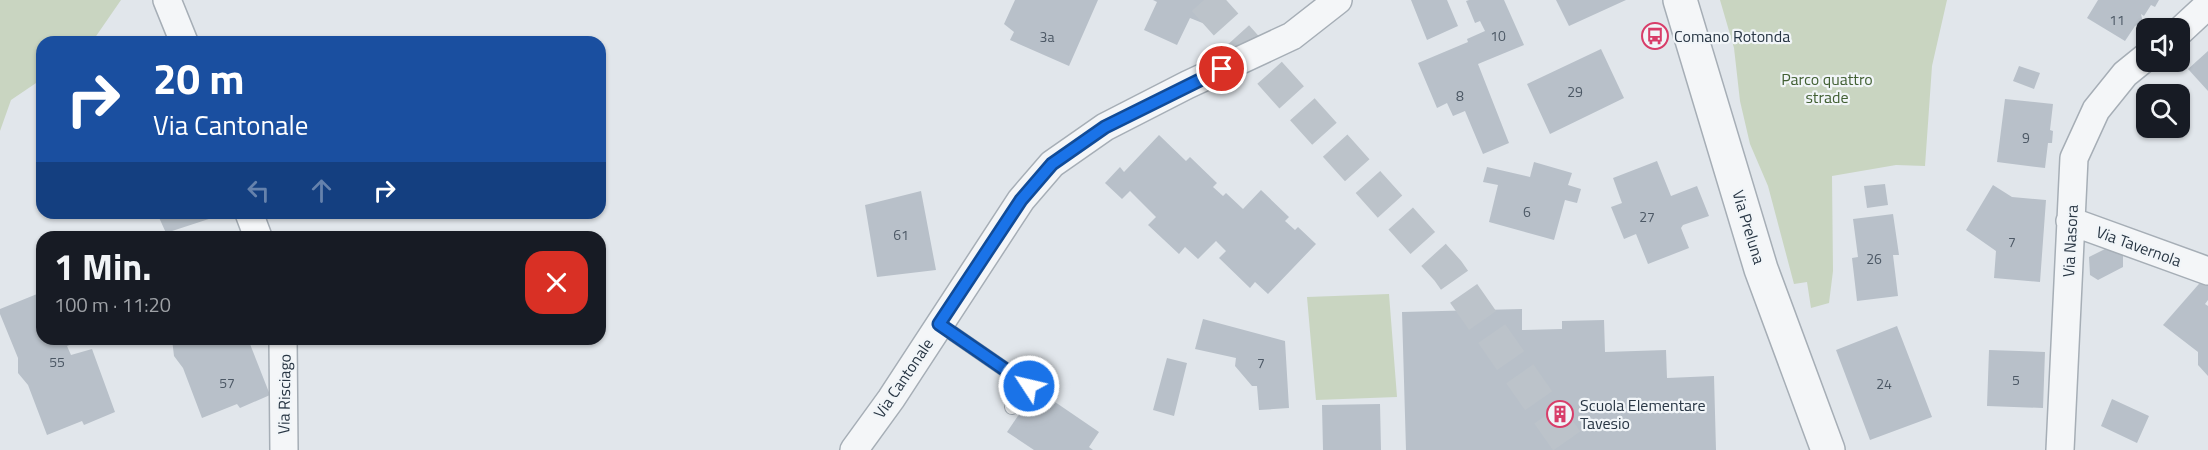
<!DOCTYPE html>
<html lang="de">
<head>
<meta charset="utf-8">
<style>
  :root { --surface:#171b24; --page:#242831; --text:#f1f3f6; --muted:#9ea1a6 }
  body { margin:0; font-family:"Titillium Web",sans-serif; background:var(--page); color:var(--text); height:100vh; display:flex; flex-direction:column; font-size:22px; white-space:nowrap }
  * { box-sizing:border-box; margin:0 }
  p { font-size:20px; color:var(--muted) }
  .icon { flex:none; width:33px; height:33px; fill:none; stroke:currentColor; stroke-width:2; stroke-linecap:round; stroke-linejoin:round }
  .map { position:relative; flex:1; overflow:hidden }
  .drawer { position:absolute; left:36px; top:231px; width:570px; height:114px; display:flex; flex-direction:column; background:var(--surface); border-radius:18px; box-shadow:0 2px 4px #0004 }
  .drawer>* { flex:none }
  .guide { position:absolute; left:36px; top:36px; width:570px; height:183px; border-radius:18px; box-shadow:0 2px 4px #0004; background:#1a4fa0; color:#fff; overflow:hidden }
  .tools { position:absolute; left:2136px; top:18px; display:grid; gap:12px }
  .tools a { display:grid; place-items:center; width:54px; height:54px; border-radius:12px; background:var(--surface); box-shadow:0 2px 4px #0004; font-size:30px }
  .pin { position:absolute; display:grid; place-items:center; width:51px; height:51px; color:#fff; margin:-26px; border:3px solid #fff; border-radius:50%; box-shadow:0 2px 6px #0007 }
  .me { position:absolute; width:66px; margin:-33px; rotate:305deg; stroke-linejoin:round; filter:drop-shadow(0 0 4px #0008) }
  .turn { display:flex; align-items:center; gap:21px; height:126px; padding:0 18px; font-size:27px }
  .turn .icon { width:78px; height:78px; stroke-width:2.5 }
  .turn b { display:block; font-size:42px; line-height:51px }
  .lanes { display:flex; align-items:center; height:57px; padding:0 18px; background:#0003; justify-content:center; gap:30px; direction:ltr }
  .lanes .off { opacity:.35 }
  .round { display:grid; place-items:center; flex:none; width:63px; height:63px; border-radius:18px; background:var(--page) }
  .headline { display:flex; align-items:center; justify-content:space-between; height:102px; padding:0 18px }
  h1 { font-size:36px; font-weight:700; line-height:45px }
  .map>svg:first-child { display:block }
</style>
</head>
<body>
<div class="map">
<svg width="2208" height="450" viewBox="0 0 2208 450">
  <rect width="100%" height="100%" fill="#e1e6eb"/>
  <!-- green -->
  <path fill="#c9d5c1" d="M0,0h121l-29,42h-50v37l-31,21 -11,31z
    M1720,0h227l-15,66 -7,100 -29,-1 -64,11 1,95 -4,32 -18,5 -4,-26 -13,2 -26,-98 -18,-42 -10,-43 -6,-53z
    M1389,294l8,103 -81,3 -9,-103z"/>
  <!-- building -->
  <path fill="#b8c0c9" d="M1015,0h83l-29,66 -59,-26 4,-8 -10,-8z
    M1153,0h63l-11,24 -15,-6 -13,27 -33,-15 13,-28z
    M1411,0h36l11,26 -31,14z
    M1469,0h35l20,45 -46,19 31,79 -26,11 -18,-43 -12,5 -6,-13 -10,5 -19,-45 50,-21 -1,-3 18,-8 -5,-10 -5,2 -9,-22z
    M1556,0h70l-57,26z
    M2098,0h61l-4,7 -4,-2 -7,11 -3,-2 2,9 -8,3 -10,15 -38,-23z
    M1601,49l23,49 -74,36 -23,-50z
    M2208,51v40l-20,-22z
    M2019,66l21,7 -6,16 -21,-8z
    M2005,99l48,5 -3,26 3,1 -1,12h-4l-3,25 -48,-6z
    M1159,135l27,26 4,-4 27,26 -4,4 10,9 3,-3 17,16 18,-19 28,27 -4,4 10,9 3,-3 18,17 -48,50 -13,-12 -5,6 -31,-30 7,-7 -10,-10 -18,18 -13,-12 -6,7 -31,-29 8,-8 -26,-26 -8,8 -17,-16 15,-16 4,5z
    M1657,161l14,35 26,-10 12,30 -26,9 -2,3 8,20 -41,16 -12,-30 -12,5 -13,-32 11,-4 -9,-25z
    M1534,162l38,11 -4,12 13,4 -4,14 -12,-3 -11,40 -65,-18 9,-37 -15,-3 4,-15 43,10z
    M1885,184l3,21 -21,3 -3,-22z
    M1993,185l19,12 34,3 -6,82 -46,-4 2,-27 -30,-21z
    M921,191l15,79 -59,7 -12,-72z
    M157,213h63l1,2 -55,18z
    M1893,214l6,41h-6l5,41 -41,5 -5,-43 6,-1 -5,-38z
    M2111,246l12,4v17l-25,13 -8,-5 -1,-18z
    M2205,277l3,3v20l-3,4 3,2v70l-10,-11v-13l-35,-27z
    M42,292v47h43l-18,7 4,9 21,-6 23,63 -31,13 -2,-4 -35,14 -19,-50 -10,-12v-15l-18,-44v-5z
    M1522,309v21l40,-1v-8l42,-1 1,32 61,-2 1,28 47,-2 2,74h-310l-4,-138z
    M1203,319l82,22 4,67 -30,2 -2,-24h-5l-17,-20 1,-8 -41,-9z
    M1897,326l35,91 -62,23 -34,-90z
    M172,339h76l22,56 -30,13 -3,-4 -35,14 -19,-50 -9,-12z
    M1989,350l56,2 -2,56 -56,-2z
    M1167,358l20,5 -13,53 -21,-6z
    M1036,389l63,43 -10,15 4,3h-59l-27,-18z
    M2112,399l37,17 -12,27 -36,-17z
    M1380,404l1,46h-58l-1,-45z"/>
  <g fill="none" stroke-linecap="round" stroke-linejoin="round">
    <!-- trunk-tunnel -->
    <path stroke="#bcc3ca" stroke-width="33" stroke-dasharray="33 16" stroke-linecap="butt" d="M1204,0l244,271 125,179"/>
    <defs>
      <path id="service" d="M939,324l90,62 -17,21"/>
      <path id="minor" d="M167,0l17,42
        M2180,31l28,-26
        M249,213l9,24
        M2070,221l138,50
        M283,339l1,111
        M854,450l37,-51 130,-199 31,-36 53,-37 82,-42 105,-49 46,-36
        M2060,450l14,-292 22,-48 29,-36 21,-17"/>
      <path id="tertiary" d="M1680,0l81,269 67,181"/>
    </defs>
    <!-- service casing -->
    <use href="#service" stroke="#a6aeb6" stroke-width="16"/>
    <!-- minor casing -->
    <use href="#minor" stroke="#a6aeb6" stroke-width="30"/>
    <!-- tertiary casing -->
    <use href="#tertiary" stroke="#a6aeb6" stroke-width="36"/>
    <!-- service -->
    <use href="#service" stroke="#f4f6f8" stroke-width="14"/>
    <!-- minor -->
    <use href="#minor" stroke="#f4f6f8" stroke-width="27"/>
    <!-- tertiary -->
    <use href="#tertiary" stroke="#f4f6f8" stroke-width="33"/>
  </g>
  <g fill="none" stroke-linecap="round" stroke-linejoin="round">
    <defs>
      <path id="route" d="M1029,386l-90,-62 82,-124 31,-36 53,-37 117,-58"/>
    </defs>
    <!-- route casing -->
    <use href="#route" stroke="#114b97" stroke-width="15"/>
    <!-- route -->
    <use href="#route" stroke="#1a73e8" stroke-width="10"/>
  </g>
  <!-- icons -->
  <defs>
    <symbol id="bus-ring" viewBox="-11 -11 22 22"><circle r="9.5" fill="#f1f5f8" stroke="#d83d69" stroke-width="1.5"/><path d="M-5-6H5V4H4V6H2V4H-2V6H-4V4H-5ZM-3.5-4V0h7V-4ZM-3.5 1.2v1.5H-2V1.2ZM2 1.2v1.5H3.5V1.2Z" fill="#d83d69"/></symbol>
    <symbol id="building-ring" viewBox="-11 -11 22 22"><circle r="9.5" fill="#f1f5f8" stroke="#d83d69" stroke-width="1.5"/><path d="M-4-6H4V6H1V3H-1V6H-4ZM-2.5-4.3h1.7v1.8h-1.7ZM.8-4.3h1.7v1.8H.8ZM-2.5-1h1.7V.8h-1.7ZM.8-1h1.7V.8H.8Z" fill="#d83d69"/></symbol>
  </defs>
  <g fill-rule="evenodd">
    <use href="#bus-ring" x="1640" y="21" width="30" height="30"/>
    <use href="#building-ring" x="1545" y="399" width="30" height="30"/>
  </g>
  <g text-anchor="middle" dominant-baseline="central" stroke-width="4.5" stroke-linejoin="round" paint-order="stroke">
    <!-- number labels -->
    <g font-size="14" fill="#4c5865">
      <text x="2117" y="19">11</text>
      <text x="1498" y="35">10</text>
      <text x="1047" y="36">3a</text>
      <text x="1575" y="91">29</text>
      <text x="1460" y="95">8</text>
      <text x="2026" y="137">9</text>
      <text x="1527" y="211">6</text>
      <text x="1647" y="216">27</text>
      <text x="901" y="234">61</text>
      <text x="2012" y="241">7</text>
      <text x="1874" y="258">26</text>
      <text x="57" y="361">55</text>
      <text x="1261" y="362">7</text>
      <text x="2016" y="379">5</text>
      <text x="227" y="382">57</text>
      <text x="1884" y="383">24</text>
    </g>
    <!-- poi labels -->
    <g font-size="16" fill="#283644" stroke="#f1f5f8" text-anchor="start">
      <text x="1674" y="36">Comano Rotonda</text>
      <text x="1580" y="405">Scuola Elementare<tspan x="1580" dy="18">Tavesio</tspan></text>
    </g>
    <!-- park labels -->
    <g font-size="16" fill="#426034" stroke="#f1f5f8">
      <text x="1827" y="79">Parco quattro<tspan x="1827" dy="18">strade</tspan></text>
    </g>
    <!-- street labels -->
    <g font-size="16" fill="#283644" stroke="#f1f5f8">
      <text transform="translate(1749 227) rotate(73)">Via Preluna</text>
      <text transform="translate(2070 241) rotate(-87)">Via Nasora</text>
      <text transform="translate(2139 246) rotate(20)">Via Tavernola</text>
      <text transform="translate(903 378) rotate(-56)">Via Cantonale</text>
      <text transform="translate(284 394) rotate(-89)">Via Risciago</text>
    </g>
  </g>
</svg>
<div class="tools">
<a><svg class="icon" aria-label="sound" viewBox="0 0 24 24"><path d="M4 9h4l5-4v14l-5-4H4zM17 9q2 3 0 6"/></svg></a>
<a><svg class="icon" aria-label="search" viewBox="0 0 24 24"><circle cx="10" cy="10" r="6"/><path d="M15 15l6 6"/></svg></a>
</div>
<div class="pin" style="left:1222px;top:69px;background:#d93025"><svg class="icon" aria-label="arrive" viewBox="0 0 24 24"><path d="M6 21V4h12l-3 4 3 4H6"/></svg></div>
<svg class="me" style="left:1029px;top:386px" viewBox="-20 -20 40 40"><circle r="17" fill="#1a73e8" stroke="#fff" stroke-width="3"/><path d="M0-11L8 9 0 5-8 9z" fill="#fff"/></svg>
<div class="guide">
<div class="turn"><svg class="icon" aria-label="right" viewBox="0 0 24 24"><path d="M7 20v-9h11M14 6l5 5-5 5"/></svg><div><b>20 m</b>Via Cantonale</div></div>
<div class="lanes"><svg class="icon off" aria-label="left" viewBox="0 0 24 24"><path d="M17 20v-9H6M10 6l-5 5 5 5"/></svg><svg class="icon off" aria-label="ahead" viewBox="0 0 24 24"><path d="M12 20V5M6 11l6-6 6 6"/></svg><svg class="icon" aria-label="right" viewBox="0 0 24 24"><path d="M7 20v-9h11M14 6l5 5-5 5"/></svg></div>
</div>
<section class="drawer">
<div class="headline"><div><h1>1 Min.</h1><p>100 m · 11:20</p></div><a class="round" style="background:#d93025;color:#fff"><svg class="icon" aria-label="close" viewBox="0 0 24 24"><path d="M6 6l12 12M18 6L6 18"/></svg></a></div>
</section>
</div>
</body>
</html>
